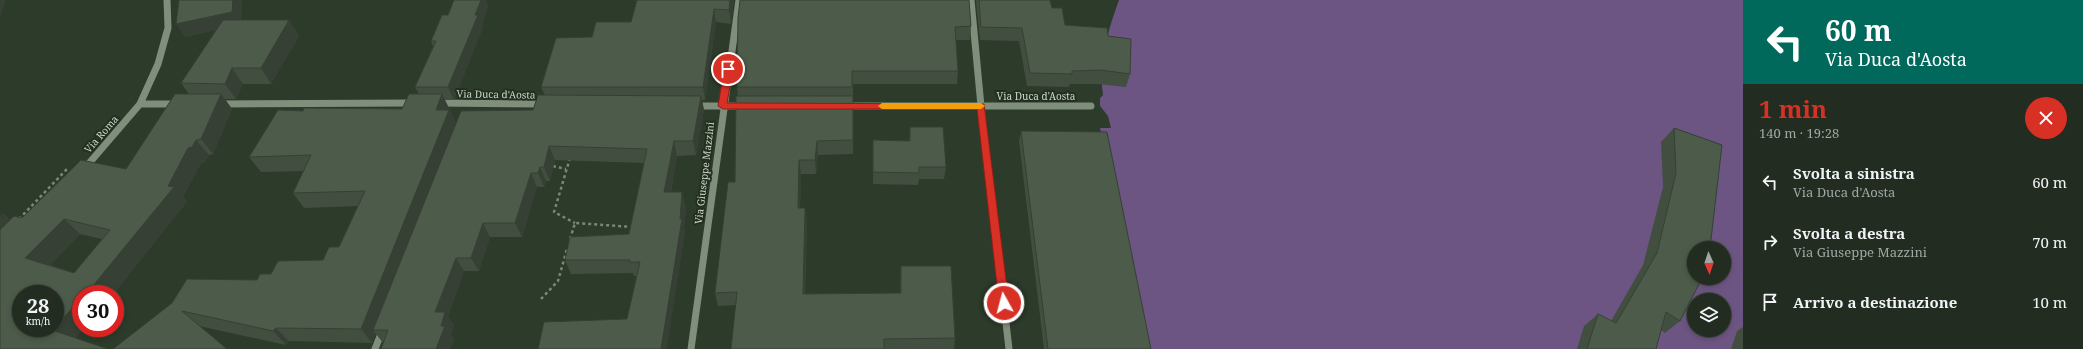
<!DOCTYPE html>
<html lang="it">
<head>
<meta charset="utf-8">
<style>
  :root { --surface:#222c20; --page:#2a3429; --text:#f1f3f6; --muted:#a2a7a5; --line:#3f483e; --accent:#d93025 }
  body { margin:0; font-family:"Noto Serif",serif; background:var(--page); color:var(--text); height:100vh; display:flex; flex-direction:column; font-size:15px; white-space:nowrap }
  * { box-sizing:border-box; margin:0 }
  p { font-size:13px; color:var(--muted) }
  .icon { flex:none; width:22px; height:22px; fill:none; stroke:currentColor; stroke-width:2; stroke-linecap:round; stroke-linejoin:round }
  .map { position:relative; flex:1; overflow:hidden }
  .panel { display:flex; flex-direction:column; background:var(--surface); width:340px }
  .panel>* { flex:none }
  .top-card { background:#00695c; color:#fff; overflow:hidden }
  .needle { width:26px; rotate:177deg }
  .controls { position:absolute; left:1687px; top:241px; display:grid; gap:8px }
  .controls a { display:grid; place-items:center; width:44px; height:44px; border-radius:50%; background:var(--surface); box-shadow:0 2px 6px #0003,0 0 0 1px var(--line); font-size:20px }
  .speed { position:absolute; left:12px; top:285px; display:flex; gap:8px; font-size:20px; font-weight:700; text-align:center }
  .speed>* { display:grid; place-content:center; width:52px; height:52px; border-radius:50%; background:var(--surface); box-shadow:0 2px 6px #0003,0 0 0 1px var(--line); line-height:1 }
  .speed small { font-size:10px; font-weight:400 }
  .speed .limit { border:6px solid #d22; background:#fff; color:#111 }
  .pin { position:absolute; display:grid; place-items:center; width:34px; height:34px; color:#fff; margin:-17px; border:2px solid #fff; border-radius:50%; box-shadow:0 1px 4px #0007 }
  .me { position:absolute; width:44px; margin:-22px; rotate:353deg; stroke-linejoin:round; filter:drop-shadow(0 0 3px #0008) }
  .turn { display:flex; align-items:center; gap:14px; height:84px; padding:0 16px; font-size:18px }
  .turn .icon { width:52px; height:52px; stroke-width:2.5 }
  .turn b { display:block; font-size:28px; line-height:34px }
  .round { display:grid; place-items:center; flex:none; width:42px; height:42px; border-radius:21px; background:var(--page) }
  .overview { display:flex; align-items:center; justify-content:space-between; height:68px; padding:0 16px }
  h1 { font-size:24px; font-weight:700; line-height:30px; color:var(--accent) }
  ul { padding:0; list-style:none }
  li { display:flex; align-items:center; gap:12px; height:60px; padding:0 16px }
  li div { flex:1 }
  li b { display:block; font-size:15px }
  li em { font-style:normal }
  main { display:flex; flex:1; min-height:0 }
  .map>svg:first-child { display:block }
</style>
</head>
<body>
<main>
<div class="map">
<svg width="1743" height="349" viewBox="0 0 1743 349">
  <rect width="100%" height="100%" fill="#2d3b2a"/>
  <!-- green -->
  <path fill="#6d5583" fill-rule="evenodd" d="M1119,0h624v349h-598l-45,-221h11l-3,-12 -8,-10v-8l3,-3c-5,-33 5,-64 16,-95zM1694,248h30v30h-30zM1694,300h30v30h-30z"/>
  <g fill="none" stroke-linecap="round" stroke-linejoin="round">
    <!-- path -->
    <path stroke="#7c877a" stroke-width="2.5" stroke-dasharray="3 3" stroke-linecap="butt" d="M570,158l-16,54 21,11
      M553,166l13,3
      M19,219l48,-50
      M570,239l5,-16 58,4
      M541,299l17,-18 9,-32"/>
    <!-- minor -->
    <path stroke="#7f8f7c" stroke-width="7" d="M971,0l10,106 28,243
      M438,103l106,1
      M140,104h36
      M218,104l196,-1
      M694,106h50
      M844,106h247
      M85,168l55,-64 18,-40 10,-36 -1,-28
      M375,349l7,-18
      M691,349l48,-349"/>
  </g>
  <!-- wall -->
  <path fill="#424f40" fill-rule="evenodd" d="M179,0h62l1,1 -1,19h48l10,16 -28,48h-28l-7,15h-11l7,10 -19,45 -4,1 -5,8h-3l-18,34 4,5 -106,126h3l-9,10 -75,11 10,-129 12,-2 104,-49 63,-75 -8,-11 35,-53 -31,7zM80,234l22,5 -28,34 -24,-8z
    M454,0h32l2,7 -6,17 1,3 -29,73h-9l11,23 77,-13 12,-15 -4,-8 51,-50 39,-15 103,-22 -3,24 -15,-2 -11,78h-3l2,10 -8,45 -19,1 -6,36 15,15 -2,20 1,6 -58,86 10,-43h-3l-1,-3 -62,1 -6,-14 64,-26 15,-71 -89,-3 -5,21h-4l-2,6h-7l-15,50h-32l-11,34h-15l-16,45 6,9 -3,10 3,4 -4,10h-69l3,-6h-1l-7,-9 -4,9 -83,-2 -3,4 -87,-19 -27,-23 85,-23 14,-6 52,-14 16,-13 19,-41 -54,2 -11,-15 11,-22 -43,1 -12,-15 54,-46 99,-2 17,-15 -4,-7 18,-40 -2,-6 17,-26z
    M740,0l231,26 -1,14h-14l2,31 -1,13h-104v70l-35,1 -2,19h-15l-1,34h5l2,14 -2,72 95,-1 1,-27 54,72 -1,11h-223l5,-44 -18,1 -3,-13 20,-111 3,-86 -1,-9z
    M976,0h74l2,8 13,17 43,11 22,38 -4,13 -28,-3h-28l-1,3 -42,-1 -8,-45 -39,-1z
    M910,127l36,40 -2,12h-25l-1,6 -45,-1v-44l36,1z
    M1674,128l48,17 -42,176 -15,12 -4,-3 -5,19h-79l7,-23 14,-12 13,7 32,-56 20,-78 -2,-45z
    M1021,131l130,218h-107l-25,-208z
    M1743,327v22h-12l6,-18z"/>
  <!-- shaded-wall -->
  <path fill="#364034" d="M0,0h6l-6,17z
    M233,0h8l1,1 -1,23 -56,13 -9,-13z
    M481,0h5l2,7 -6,17 1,3 -29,73 -6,-13z
    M730,0h4l-3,24 -2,-14z
    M714,9l2,13 -11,78 -2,-13z
    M289,20l10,16 -28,48 -10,-16z
    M232,68l11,16 -7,15 -11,-15z
    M221,94l11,15 -19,45 -12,-15z
    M442,94l15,31 -84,205 3,4 -4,9 -11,-14 75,-219z
    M701,96l3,14 -8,45 -3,-14z
    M196,140l13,15 -5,8h-3l-18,34 4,5 -73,92h-29l83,-108 20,-38z
    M674,141l3,15 -9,51 -4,-15z
    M817,141l1,14 -2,19 -1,-14z
    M549,146l6,14 -5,21 -6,-14z
    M799,160l2,14 -2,47 -1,-13z
    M540,167l6,14 -2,6 -6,-14z
    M531,173l6,14 -15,50 -7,-14z
    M682,192l4,15 -2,20 1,6 -18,116h-6l19,-130z
    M805,208l2,14 -3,85 -1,-13z
    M3,213l17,15 -20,21v-33z
    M64,219l16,15 -37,38 -18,-14z
    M483,223l7,14 -11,34 -8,-13z
    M456,258l8,13 -16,45 6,9 -3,10 3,4 -4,10h-14l5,-23 -6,-14z
    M81,299v29h3l-14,16 -18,-14z
    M276,328l13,13 -3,4 -13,-14z"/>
  <!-- building -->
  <path fill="#4d5c4a" stroke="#364034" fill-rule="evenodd" d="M179,0h54l-1,12 -56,12z
    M454,0h27l-6,15h3l-30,72h-33l21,-46h-5l11,-26h6z
    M637,0h93l-1,10 -15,-1 -11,78h-162l15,-49 36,-1 4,-15h35z
    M740,0h229l2,26 -16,1 3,44h-106v16h-115l1,-69z
    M979,0h71l2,8h10l3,17 42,3 1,8 23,3 -1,35 -29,-4 -29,1v3l-42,-1 -8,-45 -41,-1z
    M223,20h66l-28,48h-29l-7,16 -44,-1z
    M175,94h46l-20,45 -5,1 -4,7 -4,1 -20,38 6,1 -82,100 -7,7h-4v5l-26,28v-33h-34v34h33l-2,2 56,19h-108v-119l14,-14 8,2 59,-58 45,9zM64,219l46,11 -36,43 -49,-15z
    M409,94h33l-6,16h13l-88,219 -85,-1 -3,3 -91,-20 45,38h-114l59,-46 15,-24 70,1 3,-6h11l7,-13 45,-1 6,-13h10l26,-56 -72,2 18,-38 -62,2 29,-47 25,1 1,-3 98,1z
    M538,95l163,1 -8,45h-19l-10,51h18l-2,27h2l-21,130h-123l6,-27 83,-3 13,-57h-11l1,-2h-65l5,-23 59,-3 18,-85 -98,-3 -5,21h-4l-2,6h-7l-16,50h-32l-12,35h-15l-21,54h10l-4,14h4l-9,23h-55l7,-19h-15l88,-219 72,-1z
    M736,96h117v44l-36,1 -2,19h-16l-1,48h7l-2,86 98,-1v-27h50l4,72 -71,1v10h-153l6,-57 -22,1 13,-111h7z
    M910,127h33l3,40h-27v6l-46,-1v-32l37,1z
    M1674,128l48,17 -12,103h-16v30h8l-22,43 -14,-9 -10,37h-69l11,-35 18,9 41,-70 19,-80z
    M1021,131l86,1 44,217h-103z"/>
  <!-- route -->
  <path fill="#d93025" stroke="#8d1f18" d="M728,66l5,3 -6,34 257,1 25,199 -2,3 -3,2 -5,-5 -22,-194h-254l-5,-3 6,-37z"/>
  <!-- slow -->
  <path fill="#f59e0b" d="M882,103h99l4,3 -4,3h-99l-4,-3z"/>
  <g text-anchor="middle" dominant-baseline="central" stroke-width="4" stroke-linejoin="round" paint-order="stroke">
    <!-- street labels -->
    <g font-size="10" fill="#cdd6cc" stroke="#233020">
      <text transform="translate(496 94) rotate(1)">Via Duca d'Aosta</text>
      <text x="1036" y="96">Via Duca d'Aosta</text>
      <text transform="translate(101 134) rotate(-49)">Via Roma</text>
      <text transform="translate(704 173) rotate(-83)">Via Giuseppe Mazzini</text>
    </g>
  </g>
</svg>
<div class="controls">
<a><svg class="needle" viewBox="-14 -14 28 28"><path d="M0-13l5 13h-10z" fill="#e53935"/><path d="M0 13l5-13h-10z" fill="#a2a7a5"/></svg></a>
<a><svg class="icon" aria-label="layers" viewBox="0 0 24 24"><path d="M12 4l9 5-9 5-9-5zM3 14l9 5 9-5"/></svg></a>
</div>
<div class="speed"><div>28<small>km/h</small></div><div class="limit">30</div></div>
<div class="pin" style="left:728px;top:69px;background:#d93025"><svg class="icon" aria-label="arrive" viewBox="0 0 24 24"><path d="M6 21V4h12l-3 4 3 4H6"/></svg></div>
<svg class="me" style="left:1004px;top:303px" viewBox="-20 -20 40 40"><circle r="17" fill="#d93025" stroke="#fff" stroke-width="3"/><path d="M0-11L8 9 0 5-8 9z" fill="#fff"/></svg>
</div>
<section class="panel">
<div class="top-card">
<div class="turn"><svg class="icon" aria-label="left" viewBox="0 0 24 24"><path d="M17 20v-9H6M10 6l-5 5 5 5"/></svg><div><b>60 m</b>Via Duca d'Aosta</div></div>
</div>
<div class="overview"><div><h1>1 min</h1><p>140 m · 19:28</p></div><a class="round" style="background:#d93025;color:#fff"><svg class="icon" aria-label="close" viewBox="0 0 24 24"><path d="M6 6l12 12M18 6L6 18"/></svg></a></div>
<ul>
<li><svg class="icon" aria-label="left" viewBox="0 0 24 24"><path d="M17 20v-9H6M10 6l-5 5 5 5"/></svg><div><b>Svolta a sinistra</b><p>Via Duca d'Aosta</p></div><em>60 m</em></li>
<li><svg class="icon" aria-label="right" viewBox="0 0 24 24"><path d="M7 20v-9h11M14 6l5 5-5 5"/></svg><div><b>Svolta a destra</b><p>Via Giuseppe Mazzini</p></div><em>70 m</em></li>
<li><svg class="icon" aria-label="arrive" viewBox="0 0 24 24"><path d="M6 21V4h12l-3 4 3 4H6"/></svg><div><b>Arrivo a destinazione</b></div><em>10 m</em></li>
</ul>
</section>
</main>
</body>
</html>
